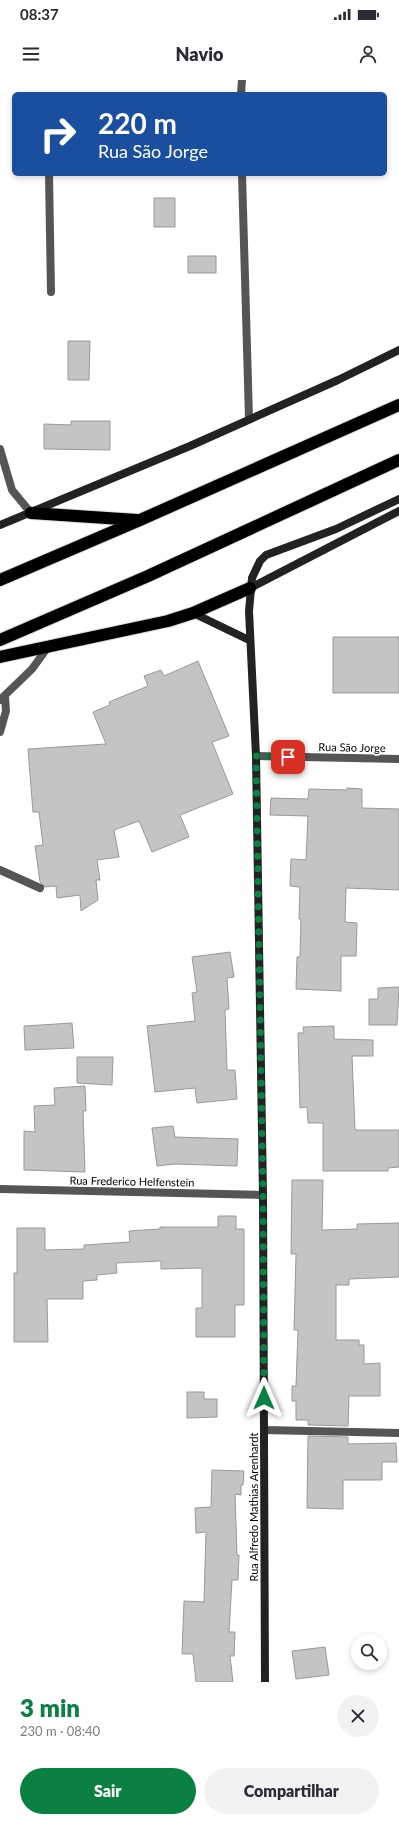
<!DOCTYPE html>
<html lang="pt">
<head>
<meta charset="utf-8">
<style>
  :root { --surface:#fff; --page:#f2f2f3; --text:#2b2b33; --muted:#7c7c81; --accent:#0b8043 }
  body { margin:0; font-family:Lato,sans-serif; background:var(--page); color:var(--text); height:100vh; display:flex; flex-direction:column; font-size:15px; white-space:nowrap }
  * { box-sizing:border-box; margin:0 }
  p { font-size:13px; color:var(--muted) }
  .icon { flex:none; width:22px; height:22px; fill:none; stroke:currentColor; stroke-width:2; stroke-linecap:round; stroke-linejoin:round }
  .map { position:relative; height:1602px; overflow:hidden }
  .panel { display:flex; flex-direction:column; background:var(--surface); flex:1 }
  .panel>* { flex:none }
  .hud { position:absolute; left:12px; top:12px; width:375px; height:84px; border-radius:6px; box-shadow:0 2px 6px #0003; background:#1a4fa0; color:#fff; overflow:hidden }
  .controls { position:absolute; left:351px; top:1554px; display:grid; gap:8px }
  .controls a { display:grid; place-items:center; width:36px; height:36px; border-radius:50%; background:var(--surface); box-shadow:0 2px 6px #0003; font-size:20px }
  .pin { position:absolute; display:grid; place-items:center; width:34px; height:34px; color:#fff; margin:-17px; border-radius:8px; box-shadow:0 2px 6px #0006 }
  .me { position:absolute; width:44px; margin:-22px; rotate:0deg; stroke-linejoin:round; filter:drop-shadow(0 0 3px #0008) }
  .turn { display:flex; align-items:center; gap:14px; height:84px; padding:0 20px; font-size:18px }
  .turn .icon { width:52px; height:52px; stroke-width:2.5 }
  .turn b { display:block; font-size:28px; line-height:34px }
  .round { display:grid; place-items:center; flex:none; width:42px; height:42px; border-radius:21px; background:var(--page) }
  .head { display:flex; align-items:center; justify-content:space-between; height:68px; padding:0 20px }
  h1 { font-size:24px; font-weight:800; line-height:30px; color:var(--accent) }
  .primary-button { display:flex; gap:8px; margin-top:auto; padding:8px 20px }
  .primary-button a { flex:1; height:46px; border-radius:24px; background:var(--accent); color:#fff; font-size:16px; font-weight:800; line-height:46px; text-align:center }
  .primary-button a+a { background:var(--page); color:var(--text) }
  .status { display:flex; justify-content:space-between; align-items:center; height:28px; padding:0 20px; background:var(--surface); direction:ltr }
  .status svg { height:11px; fill:currentColor }
  header { display:flex; justify-content:space-between; align-items:center; height:52px; padding:0 20px; background:var(--surface); font-size:18px; font-weight:800 }
  .map>svg:first-child { display:block }
</style>
</head>
<body>
<div class="status"><b>08:37</b><svg viewBox="0 0 49 12"><path d="M0 12V9h3v3zM5 12V6h3v6zM10 12V3h3v9zM15 12V0h3v12zM26 1h20v11H26zM47 4h2v5h-2z"/></svg></div>
<header><svg class="icon" aria-label="menu" viewBox="0 0 24 24"><path d="M4 6h16M4 12h16M4 18h16"/></svg>Navio<svg class="icon" aria-label="person" viewBox="0 0 24 24"><circle cx="12" cy="8" r="4"/><path d="M4 21q1-7 8-7t8 7"/></svg></header>
<div class="map">
<svg width="399" height="1602" viewBox="0 0 399 1602">
  <rect width="100%" height="100%" fill="#fff"/>
  <!-- building -->
  <path fill="#c4c4c4" stroke="#999" d="M154,118h21v29h-21z
    M188,176h28v17h-28z
    M68,261h22l-1,39h-21z
    M71,341h39v29l-66,-1v-25l27,1z
    M333,557h66v56h-66z
    M198,581l31,75 -17,6 21,52 -53,21 9,22 -37,15 -13,-31 -25,9 5,27 -22,3 3,20h-4l2,20 -17,11 -1,-16 -23,3 -1,-12 -11,1 -5,-5 -5,-36 8,-1 -4,-33h-6l-5,-63 78,-5 -13,-32 17,-7 -1,-3 39,-16 -4,-10 17,-6 3,6z
    M347,708l15,1v19l37,1v81l-53,-2 -1,34 12,1 -1,33h-15v35l-45,-2 1,-32h3l1,-38h-2l1,-32 -10,-1 1,-27 15,1 2,-44 -38,-1 1,-17 37,1 1,-10 38,1z
    M230,872l4,25 -7,1 2,31 -4,1 2,60h8l2,29 -40,4 -2,-15 -40,4 -8,-66 48,-5 -3,-28 5,-1 -5,-35z
    M399,907l-2,38h-28v-26h9v-11z
    M72,943l2,25 -49,2 -1,-24z
    M334,946v13l39,1v16h-21l3,74h44v37l-11,1v3h-65v-48h-15l-1,-16 -7,1 -2,-75h6l-1,-6z
    M77,977h36l-1,28 -35,-2z
    M85,1006l1,25h-3l2,61 -61,-2v-39l11,1 -1,-26 21,-1 -1,-17z
    M173,1046l2,11 63,2 -1,27 -62,-2 -18,2 -5,-38z
    M292,1100h31l-1,50 35,-1v-5l42,-1v54l-50,2v6h-13v55h23v5h5v19l16,-1v33h-31l-1,30 -40,-1v-5h-12v-19h-4v-15h4l2,-56h-4l2,-76h-5z
    M218,1136h18v13h8v76h-9v32h-39v-29h6v-40l-41,1v-8l-45,2 1,10 -20,2v5l-14,1v18h-36l1,43h-34v-69h3v-45h28v22l39,-1v-4l46,-3 -1,-11 31,-2v-2h58z
    M187,1312h17v7h13v18l-30,1z
    M308,1356l40,1v7l48,-1 1,19h-15v18h-39v29l-36,-1z
    M212,1390l32,1 -1,14h-2v10l-6,-1 2,61h2l-1,25h-6l-3,52h6l-1,24h-4l3,26h-37l-3,-28h-11l2,-53 20,1 2,-70 -10,1 -1,-25 16,-1z
    M325,1567l4,28 -33,4 -4,-28z"/>
  <g fill="none" stroke-linecap="round" stroke-linejoin="round">
    <defs>
      <path id="highway" d="M31,433l106,7
        M0,500l140,-60 259,-115
        M0,560l148,-64 251,-116
        M0,577l168,-36 25,-8 57,-25"/>
    </defs>
    <!-- highway casing -->
    <use href="#highway" stroke="#dbdbdb" stroke-width="14"/>
    <!-- lane -->
    <path stroke="#555" stroke-width="8" d="M0,369l12,41 19,23
      M0,620l32,-31 16,-22
      M0,652l6,-21 -1,-14
      M0,790l40,18"/>
    <!-- street -->
    <path stroke="#555" stroke-width="8" d="M241,14l1,-14
      M49,94l2,118
      M242,94l7,244
      M256,676l143,3
      M0,1109l263,6
      M264,1350l135,3"/>
    <!-- secondary -->
    <path stroke="#222" stroke-width="8" d="M0,445l190,-79 148,-66 61,-30
      M250,508l149,-77
      M193,533l56,27
      M265,1602l-2,-487 -7,-439 -7,-145 3,-33 8,-17 6,-6 70,-26 63,-30"/>
    <!-- highway -->
    <use href="#highway" stroke="#000" stroke-width="12"/>
  </g>
  <g fill="none" stroke-linecap="round" stroke-linejoin="round">
    <!-- route -->
    <path stroke="#0b8043" stroke-width="7" stroke-dasharray="0 12.6" d="M264,1318l-1,-203 -7,-439 32,1"/>
  </g>
  <g text-anchor="middle" dominant-baseline="central" stroke-width="3.5" stroke-linejoin="round" paint-order="stroke">
    <!-- street labels -->
    <g font-size="11" fill="#000" stroke="#fff">
      <text transform="translate(352 667) rotate(1)">Rua São Jorge</text>
      <text transform="translate(132 1101) rotate(1)">Rua Frederico Helfenstein</text>
      <text transform="translate(253 1427) rotate(-90)">Rua Alfredo Mathias Arenhardt</text>
    </g>
  </g>
</svg>
<div class="controls">
<a><svg class="icon" aria-label="search" viewBox="0 0 24 24"><circle cx="10" cy="10" r="6"/><path d="M15 15l6 6"/></svg></a>
</div>
<div class="pin" style="left:288px;top:677px;background:#d93025"><svg class="icon" aria-label="arrive" viewBox="0 0 24 24"><path d="M6 21V4h12l-3 4 3 4H6"/></svg></div>
<svg class="me" style="left:264px;top:1318px" viewBox="-20 -20 40 40"><path d="M0-17L14 15 0 8-14 15z" fill="#0b8043" stroke="#fff" stroke-width="4"/></svg>
<div class="hud">
<div class="turn"><svg class="icon" aria-label="right" viewBox="0 0 24 24"><path d="M7 20v-9h11M14 6l5 5-5 5"/></svg><div><b>220 m</b>Rua São Jorge</div></div>
</div>
</div>
<section class="panel">
<div class="head"><div><h1>3 min</h1><p>230 m · 08:40</p></div><a class="round"><svg class="icon" aria-label="close" viewBox="0 0 24 24"><path d="M6 6l12 12M18 6L6 18"/></svg></a></div>
<div class="primary-button"><a>Sair</a><a>Compartilhar</a></div>
</section>
</body>
</html>
